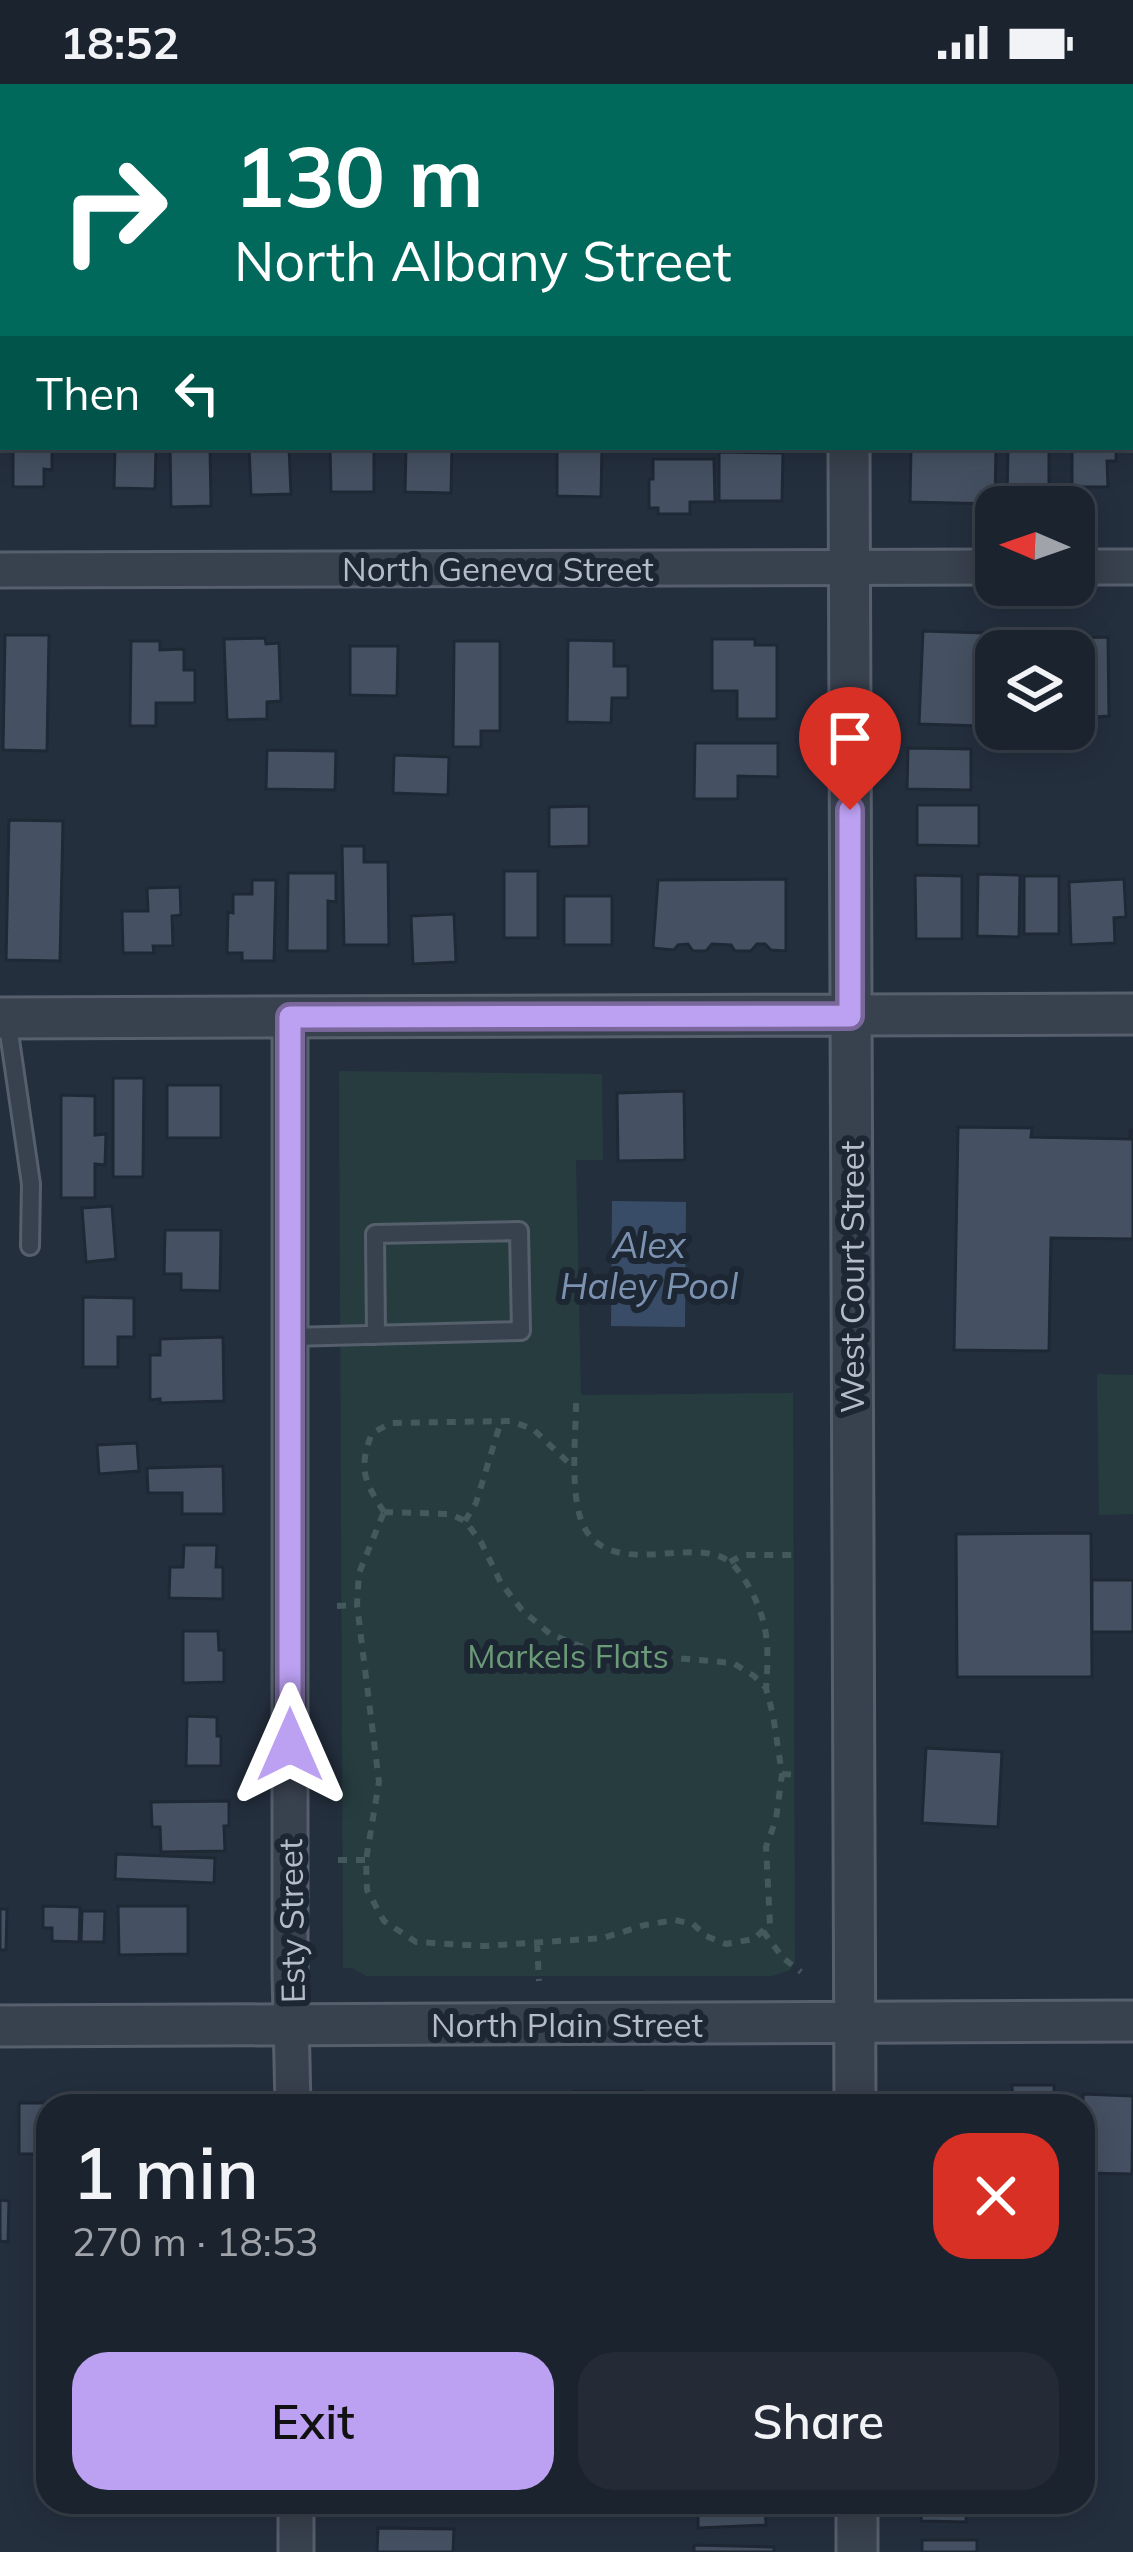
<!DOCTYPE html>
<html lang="en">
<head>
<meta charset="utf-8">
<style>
  :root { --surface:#1b232e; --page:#242b36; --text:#f1f3f6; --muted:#a0a4aa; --line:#39404a; --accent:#bca0f2 }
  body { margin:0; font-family:Mulish,sans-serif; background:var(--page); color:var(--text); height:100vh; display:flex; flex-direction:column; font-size:45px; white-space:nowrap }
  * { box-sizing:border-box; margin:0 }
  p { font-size:39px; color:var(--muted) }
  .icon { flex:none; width:66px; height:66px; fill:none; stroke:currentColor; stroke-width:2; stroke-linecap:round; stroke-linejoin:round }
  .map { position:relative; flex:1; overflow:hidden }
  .details { position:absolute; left:36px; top:2010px; width:1059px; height:420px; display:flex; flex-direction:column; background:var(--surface); border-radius:36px; box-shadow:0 6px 30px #0003,0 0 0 3px var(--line) }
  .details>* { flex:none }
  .top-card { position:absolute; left:0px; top:0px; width:1134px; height:366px; box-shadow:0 6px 30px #0003,0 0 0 3px var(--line); background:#00695c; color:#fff; overflow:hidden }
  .needle { width:78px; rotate:272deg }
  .buttons { position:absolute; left:975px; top:402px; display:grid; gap:24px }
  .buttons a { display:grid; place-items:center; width:120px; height:120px; border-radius:24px; background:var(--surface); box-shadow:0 6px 30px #0003,0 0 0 3px var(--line); font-size:60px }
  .pin { position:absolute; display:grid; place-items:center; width:102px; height:102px; color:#fff; margin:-123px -51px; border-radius:50% 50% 50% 0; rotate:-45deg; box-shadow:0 0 12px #0007 }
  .pin .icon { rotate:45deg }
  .me { position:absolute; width:132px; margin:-66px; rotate:0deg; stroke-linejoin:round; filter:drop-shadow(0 0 9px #0008) }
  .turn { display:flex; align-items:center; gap:42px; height:252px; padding:0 36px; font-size:54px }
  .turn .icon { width:156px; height:156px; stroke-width:2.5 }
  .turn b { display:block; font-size:84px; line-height:102px }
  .then { display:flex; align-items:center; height:114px; padding:0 36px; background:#0003; gap:24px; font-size:45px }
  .round { display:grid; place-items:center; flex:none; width:126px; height:126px; border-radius:36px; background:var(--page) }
  .summary { display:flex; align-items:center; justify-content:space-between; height:204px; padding:0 36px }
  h1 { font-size:72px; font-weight:600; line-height:90px }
  .action { display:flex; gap:24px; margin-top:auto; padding:24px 36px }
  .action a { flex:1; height:138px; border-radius:36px; background:var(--accent); color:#111; font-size:48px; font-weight:600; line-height:138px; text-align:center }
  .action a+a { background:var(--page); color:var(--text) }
  .status { display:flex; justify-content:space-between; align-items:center; height:84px; padding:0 60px; background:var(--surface); direction:ltr }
  .status svg { height:33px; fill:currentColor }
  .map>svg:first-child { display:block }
</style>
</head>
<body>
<div class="status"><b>18:52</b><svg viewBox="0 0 49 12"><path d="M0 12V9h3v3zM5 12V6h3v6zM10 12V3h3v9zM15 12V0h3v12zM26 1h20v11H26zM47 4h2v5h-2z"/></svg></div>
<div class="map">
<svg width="1133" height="2468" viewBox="0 0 1133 2468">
  <rect width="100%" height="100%" fill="#242f3e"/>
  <!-- green -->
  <path fill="#263c3f" d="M339,987l263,3 1,86h-27l5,235 212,-2 2,569 -5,8 -18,6h-406l-14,-8h-9z
    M1097,1290l36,1v139l-34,1z"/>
  <!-- water -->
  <path fill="#394c67" d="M612,1117l74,1 -1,125 -74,-1z"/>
  <!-- building -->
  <path fill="#455162" stroke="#1f2835" stroke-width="3" d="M923,0h210v82l-2,-79h-208z
    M1131,141h2v131h-2z
    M13,363h52v2l-13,-1v22l-8,-1v18h-31z
    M115,363h41l-1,42 -41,-1z
    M170,363h40l1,59 -40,1z
    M249,363h40l2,47 -40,1z
    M330,363h44v45h-43z
    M406,363h46l-1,46 -46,-1z
    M557,363h45l-1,50 -44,-1z
    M911,363h85l-1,57 -85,-2z
    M1008,363h41v53h-42z
    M1072,363h44v14h-9l1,26h-36z
    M719,368l64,1 -1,48h-63z
    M653,375h61l1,43h-25v12h-32v-6h-9v-29h4z
    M923,547l63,2 -3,93 -64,-2z
    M5,551h44l-2,116 -44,-1z
    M1108,553l1,79 -13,1v13h-24l2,-79h-3v-13z
    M265,554l1,6 13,-1 2,58 -14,1v17l-40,1 -3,-81z
    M712,555h43v6h22v74h-40v-28h-25z
    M568,556l46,1v25h14v32h-16l-1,25 -44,-1z
    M131,557h29v9l24,-1v21h11v33h-39v23h-26z
    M454,557h46v90h-19v16h-28z
    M1053,558v9h-39l-1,-7z
    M350,562h48l-1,50 -47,-1z
    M695,659h83v34l-40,-1v23h-44z
    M908,664l63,1v41l-64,-1z
    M267,666l69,1 -1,39 -69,-1z
    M394,671l55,2 -1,38 -55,-2z
    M917,721h62v41l-62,-1z
    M589,722v40l-40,1v-40z
    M9,736l54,1 -3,140 -54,-1z
    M342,762h22v16h24l1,83h-45z
    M504,787h34v67h-34z
    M288,789h48v29l-8,-1v50h-41z
    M978,790l42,1 -1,62 -42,-1z
    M915,791l47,1v63h-46z
    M1024,792h35v58h-35z
    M786,795v72l-15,-1 -6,-6h-8l-6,7h-16l-4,-6 -19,-1 -6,7h-13l-5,-7 -10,1 -4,5 -21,-2 5,-68z
    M1124,795l2,38 -12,1 1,25 -44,2 -2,-63z
    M252,796h24l-2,81h-32v-8h-15l1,-41 5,1v-19h19z
    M180,803l1,28 -9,1 1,30h-20l1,7h-31l-1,-42h26l-1,-23z
    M564,812h48v49h-48z
    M454,830l2,48 -43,2 -2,-48z
    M113,994h31l-1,99h-30z
    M167,1001h54v53h-54z
    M684,1007l1,69 -67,1 -1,-68z
    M61,1011l34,1v39l11,-1 -1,31 -10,-1v34h-34z
    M958,1043l74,1 -1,9 99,2v-9h3v109l-82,-1 -2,113 -95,-1z
    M112,1122l4,53 -30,3 -4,-54z
    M165,1146h56l-1,61 -39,-1v-16h-17z
    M83,1213l51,1v39h-16v30h-35z
    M223,1253l1,64 -64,2v-4l-10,1v-45h10v-16z
    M137,1359l2,28 -40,3 -2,-29z
    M223,1382l1,48h-42v-21h-34l-1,-25z
    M1091,1449l1,144h-135l-1,-143z
    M184,1461h33l-1,22h7v32l-54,-1 1,-31h13z
    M1092,1496h41v52h-41z
    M183,1547h35l1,19h5v32l-41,1z
    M187,1632l30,1v19h4v30h-35z
    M926,1664l76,4 -4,75 -76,-4z
    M229,1717v25h-5l1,25 -64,1 -1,-25h-8l-1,-25z
    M116,1770l99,4 -1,25 -99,-4z
    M43,1822l37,1 -1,35 -27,-1v-13h-9z
    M118,1822h70v48l-69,1z
    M0,1825h7l-1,41h-6z
    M82,1827h23l-1,31h-23z
    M1012,2001h42v21h-41z
    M574,2007h69v15h-69z
    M1083,2010l50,2 -1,78 -49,-1z
    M169,2011l51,1v10h-52z
    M426,2012h43v10h-43z
    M491,2013h50v9h-50z
    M99,2014l48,1v7h-48z
    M937,2014l36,3 1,5h-43z
    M19,2019h49v3h-20v74h-12l-1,-26h-16z
    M0,2116l9,1 -1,41 -8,-1z
    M698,2418h67l1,23 -68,3z
    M922,2418h45l-1,20 -45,-1z
    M378,2444l76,1 -1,23h-76z
    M922,2456h55v12h-55z
    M694,2461l80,2v5h-80z"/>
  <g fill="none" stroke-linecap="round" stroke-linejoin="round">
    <defs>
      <path id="service" d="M7,935l24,165 -1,62
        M290,1253l231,-6 -2,-100 -144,3 1,101"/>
      <path id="minor" d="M1074,483h59
        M0,486l996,-3
        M290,933v955l3,134
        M296,2418v50"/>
      <path id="tertiary" d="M847,0v3
        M849,363l6,1659
        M0,934l1133,-4
        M0,1942l1133,-5
        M857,2418v50"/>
    </defs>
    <!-- service casing -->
    <use href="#service" stroke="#565f6c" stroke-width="22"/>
    <!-- minor casing -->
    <use href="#minor" stroke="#565f6c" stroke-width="39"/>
    <!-- tertiary casing -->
    <use href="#tertiary" stroke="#565f6c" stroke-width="45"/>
    <!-- path -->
    <path stroke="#44595c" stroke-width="6" stroke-dasharray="9 9" stroke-linecap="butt" d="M1131,135h2
      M576,1319c0,33 -8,102 11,129 31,45 104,5 140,28 9,6 18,19 23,29 19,34 19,61 16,99
      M384,1428l66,2 15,7 16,21 20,41 21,27 28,24 30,12 50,8 103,9 21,13 12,12 7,27 9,59 -6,45 -10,28 4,77 -16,15 -28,5 -20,-8 -13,-12 -18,-4 -30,5 -42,13 -119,8 -68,-4 -32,-21 -17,-31 -1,-30 13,-78 -22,-177 2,-32z
      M384,1428c-20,-31 -26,-43 -12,-79l19,-10 119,-2 23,8 41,39
      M465,1437l11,-18 25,-82
      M730,1478l13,-7h56
      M337,1522l20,-1
      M782,1690l18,1
      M338,1776h27
      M763,1847l20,27 18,14
      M537,1859l2,38"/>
    <!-- service -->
    <use href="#service" stroke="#38414e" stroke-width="16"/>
    <!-- minor -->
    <use href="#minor" stroke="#38414e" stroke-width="33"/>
    <!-- tertiary -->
    <use href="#tertiary" stroke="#38414e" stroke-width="39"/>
  </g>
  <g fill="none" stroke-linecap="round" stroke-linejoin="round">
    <defs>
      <path id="route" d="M290,1661v-728l560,-1v-206"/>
    </defs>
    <!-- route casing -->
    <use href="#route" stroke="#7a689d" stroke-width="30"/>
    <!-- route -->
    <use href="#route" stroke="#bca0f2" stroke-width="21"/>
  </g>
  <g text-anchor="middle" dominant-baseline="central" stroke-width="12" stroke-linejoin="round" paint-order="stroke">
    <!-- street labels -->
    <g font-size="33" fill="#b4bcc9" stroke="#1d2633">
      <text x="498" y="484">North Geneva Street</text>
      <text transform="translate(851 1193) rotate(-90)">West Court Street</text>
      <text transform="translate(291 1837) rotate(-91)">Esty Street</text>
      <text x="567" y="1940">North Plain Street</text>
    </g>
    <!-- park labels -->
    <g font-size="33" fill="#6b9a76" stroke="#1d2633">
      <text x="568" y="1571">Markels Flats</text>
    </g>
    <!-- water labels -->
    <g font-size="36" font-style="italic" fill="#7c92b1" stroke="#1d2633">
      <text x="649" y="1160">Alex<tspan x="649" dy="41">Haley Pool</tspan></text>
    </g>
  </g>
</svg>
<div class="buttons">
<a><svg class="needle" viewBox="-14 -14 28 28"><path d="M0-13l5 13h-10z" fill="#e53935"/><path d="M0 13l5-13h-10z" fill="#a0a4aa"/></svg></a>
<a><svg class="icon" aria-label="layers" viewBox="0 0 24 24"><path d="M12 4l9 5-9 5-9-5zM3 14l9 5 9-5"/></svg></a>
</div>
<div class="pin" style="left:850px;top:726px;background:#d93025"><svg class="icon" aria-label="arrive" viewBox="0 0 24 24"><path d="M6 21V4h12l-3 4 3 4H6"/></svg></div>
<svg class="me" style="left:290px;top:1661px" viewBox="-20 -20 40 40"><path d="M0-17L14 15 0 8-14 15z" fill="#bca0f2" stroke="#fff" stroke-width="4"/></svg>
<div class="top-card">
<div class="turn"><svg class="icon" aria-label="right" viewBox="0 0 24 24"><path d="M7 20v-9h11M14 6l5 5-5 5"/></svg><div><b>130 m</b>North Albany Street</div></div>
<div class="then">Then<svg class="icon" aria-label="left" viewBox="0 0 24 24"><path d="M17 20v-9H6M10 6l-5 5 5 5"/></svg></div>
</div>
<section class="details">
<div class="summary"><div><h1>1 min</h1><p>270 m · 18:53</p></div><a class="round" style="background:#d93025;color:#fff"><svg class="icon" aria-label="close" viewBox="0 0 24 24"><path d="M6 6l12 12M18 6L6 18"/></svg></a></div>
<div class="action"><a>Exit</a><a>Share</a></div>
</section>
</div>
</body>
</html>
